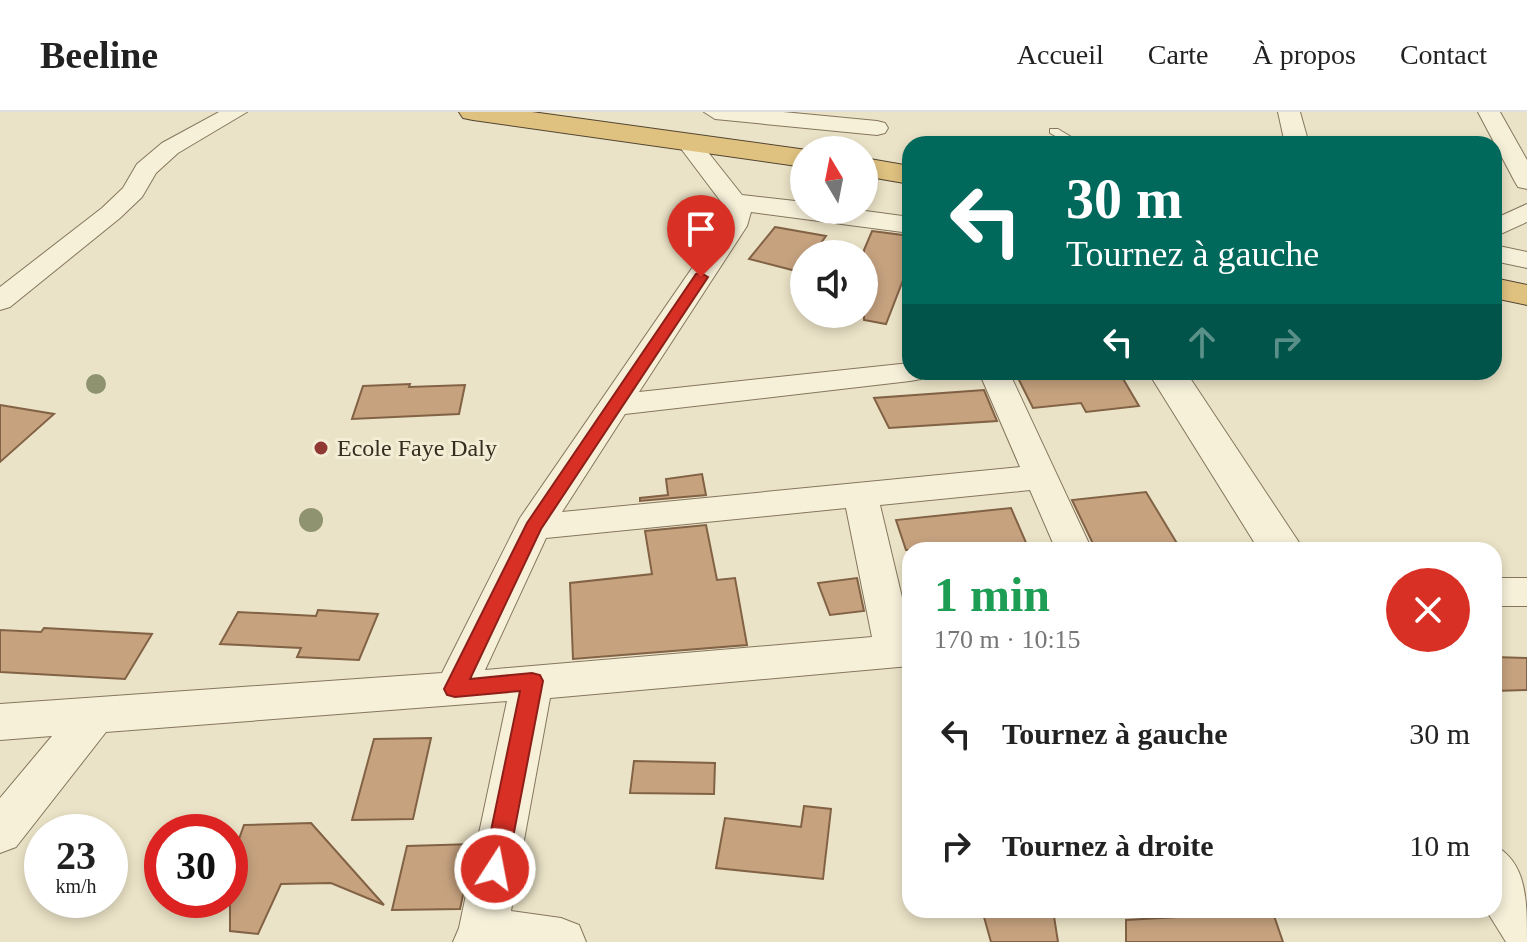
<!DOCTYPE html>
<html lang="fr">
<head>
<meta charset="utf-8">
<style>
  :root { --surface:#fff; --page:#f2f2f2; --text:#222; --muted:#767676; --line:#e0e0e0 }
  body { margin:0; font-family:"Times New Roman",serif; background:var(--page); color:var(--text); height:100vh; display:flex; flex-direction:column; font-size:30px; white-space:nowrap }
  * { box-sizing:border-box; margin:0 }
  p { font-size:26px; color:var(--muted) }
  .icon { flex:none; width:44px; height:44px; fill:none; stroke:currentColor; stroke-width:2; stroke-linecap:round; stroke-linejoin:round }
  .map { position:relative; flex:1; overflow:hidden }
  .details { position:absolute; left:902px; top:430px; width:600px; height:376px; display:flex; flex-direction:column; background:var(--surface); border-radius:24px; box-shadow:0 4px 12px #0003 }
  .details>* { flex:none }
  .banner { position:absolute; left:902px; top:24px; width:600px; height:244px; border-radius:24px; box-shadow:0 4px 12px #0003; background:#00695c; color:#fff; overflow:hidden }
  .needle { width:52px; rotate:350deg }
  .buttons { position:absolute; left:790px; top:24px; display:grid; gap:16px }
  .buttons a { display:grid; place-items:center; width:88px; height:88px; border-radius:50%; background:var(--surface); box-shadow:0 4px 12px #0003; font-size:40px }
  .speed { position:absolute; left:24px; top:702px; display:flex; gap:16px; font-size:40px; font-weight:700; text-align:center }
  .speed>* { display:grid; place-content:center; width:104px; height:104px; border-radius:50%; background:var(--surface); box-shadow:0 4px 12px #0003; line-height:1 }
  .speed small { font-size:20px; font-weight:400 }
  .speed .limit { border:12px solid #d22; background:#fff; color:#111 }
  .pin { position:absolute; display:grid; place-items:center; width:68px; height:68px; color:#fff; margin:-82px -34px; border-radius:50% 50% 50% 0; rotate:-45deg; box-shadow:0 0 8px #0007 }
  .pin .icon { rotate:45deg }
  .me { position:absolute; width:88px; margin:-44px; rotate:11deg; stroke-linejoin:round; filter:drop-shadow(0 0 6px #0008) }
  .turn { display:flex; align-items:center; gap:28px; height:168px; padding:0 32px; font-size:36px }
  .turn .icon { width:104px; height:104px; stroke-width:2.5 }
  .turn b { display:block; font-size:56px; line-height:68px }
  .lanes { display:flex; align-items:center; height:76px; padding:0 32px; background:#0003; justify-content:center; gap:40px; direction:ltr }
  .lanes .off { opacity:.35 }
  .round { display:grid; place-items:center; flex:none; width:84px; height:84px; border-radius:42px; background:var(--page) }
  .summary { display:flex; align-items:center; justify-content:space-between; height:136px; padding:0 32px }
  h1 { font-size:48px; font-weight:800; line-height:60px; color:#1e9e55 }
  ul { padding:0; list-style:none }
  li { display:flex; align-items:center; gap:24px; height:112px; padding:0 32px }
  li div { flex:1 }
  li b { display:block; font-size:30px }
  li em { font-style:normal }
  header { display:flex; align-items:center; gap:48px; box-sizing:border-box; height:112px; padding:0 40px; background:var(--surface); border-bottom:2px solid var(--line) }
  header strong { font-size:38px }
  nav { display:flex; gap:44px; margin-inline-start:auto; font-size:28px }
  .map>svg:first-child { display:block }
</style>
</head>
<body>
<header>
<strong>Beeline</strong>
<nav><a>Accueil</a><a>Carte</a><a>À propos</a><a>Contact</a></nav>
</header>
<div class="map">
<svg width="1527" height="830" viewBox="0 0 1527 830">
  <rect width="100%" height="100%" fill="#ebe3c7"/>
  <!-- building -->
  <path fill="#c6a27f" stroke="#826245" stroke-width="2" d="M775,115l51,9 -13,18h-9v13l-4,5 -51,-13z
    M872,119l38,5v26l-24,62 -22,-4v-70z
    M1015,260h104l20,34 -53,6 -5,-9 -48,5z
    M410,272l-1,3 56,-2 -6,29 -107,5 11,-33z
    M984,278l13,31 -108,7 -15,-30z
    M0,293l54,9 -54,48z
    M702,362l4,21 -66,6v-3l28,-3 -2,-16z
    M1146,380l35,58h-85l-24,-50z
    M1011,396l16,37 -41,5h-80l-10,-30z
    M706,413l11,55 18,-2 12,67 -174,14 -3,-76 82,-9 -7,-43z
    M857,466l7,33 -34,4 -12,-32z
    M318,498l60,4 -19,46 -62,-3 4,-9 -81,-4 18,-32 78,4z
    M44,516l108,6 -27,45 -125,-7v-42l41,2z
    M1494,545l33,1v32l-33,1z
    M431,626l-18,81 -61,1 22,-81z
    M634,649l81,2 -1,31 -84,-1z
    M804,694l27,3 -8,70 -107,-11 9,-50 76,9z
    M311,711l73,82 -53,-22 -50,1 -23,50 -28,-3v-67l14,-39z
    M474,732l-14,65 -68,1 15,-64z
    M982,798h71l5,32h-67z
    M1212,798h60l11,32h-157v-22l87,-5z"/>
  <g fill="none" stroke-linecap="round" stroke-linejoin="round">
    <defs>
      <path id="service" d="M1050,17h8l25,15h-14l-19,-11z"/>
      <path id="minor" d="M219,0h28l-69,41 -22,20 -14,24 -22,21 -110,89 -10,3v-23l102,-79 21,-20 14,-24 25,-21z
        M704,0h79l94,9 8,2 3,5 -3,5 -8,2 -162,-16z
        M1278,0h22l9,32h-24z
        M1478,0h22l27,48v29l-9,-2 -3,-5z
        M688,23l8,2 46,58 62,7v8h54l52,7v16l-159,-21 -4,14 -108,166 271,-29v9h15l-4,7 -11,2 -285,33 -63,98 458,-45 -41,-95h30l83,178h-36l-26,-60 -150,15 30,126v35l-360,32 -39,213 50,7 18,7 7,17h-133l6,-14 48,-227 -401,31 -90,115 -16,6v-55l52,-62 -52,4v-36l442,-31 78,-155 201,-292 5,-13 -4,-10 -46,-61 4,-5zM846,396l26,129 -387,33 61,-132z
        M1527,92v18l-33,15v-18z
        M1494,133l33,7v16l-33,-7z
        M1494,466h33v28h-33z"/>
      <path id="tertiary" d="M1148,260h38l118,178h-45z
        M1494,733c33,18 33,54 33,97h-21l-20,-32h8z"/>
      <path id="trunk" d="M459,0h73l275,38h-3v17l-331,-47 -10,-2z
        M864,46l46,8v18l-46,-8z
        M1494,166l33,7v20l-33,-7z"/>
    </defs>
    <!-- service casing -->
    <use href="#service" stroke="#85765d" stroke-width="2"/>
    <!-- minor casing -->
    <use href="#minor" stroke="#85765d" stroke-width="2"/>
    <!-- tertiary casing -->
    <use href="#tertiary" stroke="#85765d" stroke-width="2"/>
    <!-- trunk casing -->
    <use href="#trunk" stroke="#534431" stroke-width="2"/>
    <!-- service -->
    <use href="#service" fill="#f6f0d9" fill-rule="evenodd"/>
    <!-- minor -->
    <use href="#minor" fill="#f6f0d9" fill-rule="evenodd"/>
    <!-- tertiary -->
    <use href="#tertiary" fill="#f6f0d9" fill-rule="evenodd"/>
    <!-- trunk -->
    <use href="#trunk" fill="#dfc280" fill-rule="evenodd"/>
  </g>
  <!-- trees -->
  <g fill="#8f9370">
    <circle cx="96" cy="272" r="10"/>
    <circle cx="311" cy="408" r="12"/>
  </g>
  <!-- route -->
  <path fill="#d93025" stroke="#8d1f18" stroke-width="2" d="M701,161l7,4 -167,252 -71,150 62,-6 8,2 3,6 -36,188 -3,7 -9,4 -8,-4 -4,-7 37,-178 -65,6 -8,-2 -3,-6 83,-166 169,-249z"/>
  <!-- markers -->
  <circle fill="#8f3932" stroke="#f3edd6" stroke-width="3" cx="321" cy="336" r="8"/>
  <g text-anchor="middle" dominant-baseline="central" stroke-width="6" stroke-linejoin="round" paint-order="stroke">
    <!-- poi labels -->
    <g font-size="24" fill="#362d20" stroke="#f3edd6" text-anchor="start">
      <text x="337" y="336">Ecole Faye Daly</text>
    </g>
  </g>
</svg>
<div class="buttons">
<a><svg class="needle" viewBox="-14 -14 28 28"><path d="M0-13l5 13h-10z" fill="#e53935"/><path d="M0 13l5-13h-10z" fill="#767676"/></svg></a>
<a><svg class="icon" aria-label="sound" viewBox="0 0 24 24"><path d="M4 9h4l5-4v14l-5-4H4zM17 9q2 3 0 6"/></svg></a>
</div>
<div class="speed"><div>23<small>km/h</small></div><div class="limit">30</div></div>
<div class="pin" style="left:701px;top:165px;background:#d93025"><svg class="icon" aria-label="arrive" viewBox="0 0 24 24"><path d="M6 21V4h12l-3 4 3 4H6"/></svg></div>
<svg class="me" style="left:495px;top:757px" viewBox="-20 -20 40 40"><circle r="17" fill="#d93025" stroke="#fff" stroke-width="3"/><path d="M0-11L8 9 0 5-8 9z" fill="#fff"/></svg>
<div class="banner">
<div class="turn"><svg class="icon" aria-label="left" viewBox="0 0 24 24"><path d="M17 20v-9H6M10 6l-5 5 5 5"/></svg><div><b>30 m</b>Tournez à gauche</div></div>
<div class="lanes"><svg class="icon" aria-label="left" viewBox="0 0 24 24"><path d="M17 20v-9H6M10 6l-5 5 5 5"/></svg><svg class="icon off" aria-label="ahead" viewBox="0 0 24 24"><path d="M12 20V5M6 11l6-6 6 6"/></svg><svg class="icon off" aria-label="right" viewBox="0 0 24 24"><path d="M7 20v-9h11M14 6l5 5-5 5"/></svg></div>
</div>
<section class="details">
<div class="summary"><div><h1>1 min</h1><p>170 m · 10:15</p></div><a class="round" style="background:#d93025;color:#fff"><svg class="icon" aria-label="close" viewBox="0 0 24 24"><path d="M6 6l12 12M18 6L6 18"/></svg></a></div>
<ul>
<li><svg class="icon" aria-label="left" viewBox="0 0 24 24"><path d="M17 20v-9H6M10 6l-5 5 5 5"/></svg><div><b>Tournez à gauche</b></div><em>30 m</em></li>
<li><svg class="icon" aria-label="right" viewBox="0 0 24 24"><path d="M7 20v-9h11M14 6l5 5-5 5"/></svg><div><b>Tournez à droite</b></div><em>10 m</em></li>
</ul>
</section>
</div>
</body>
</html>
